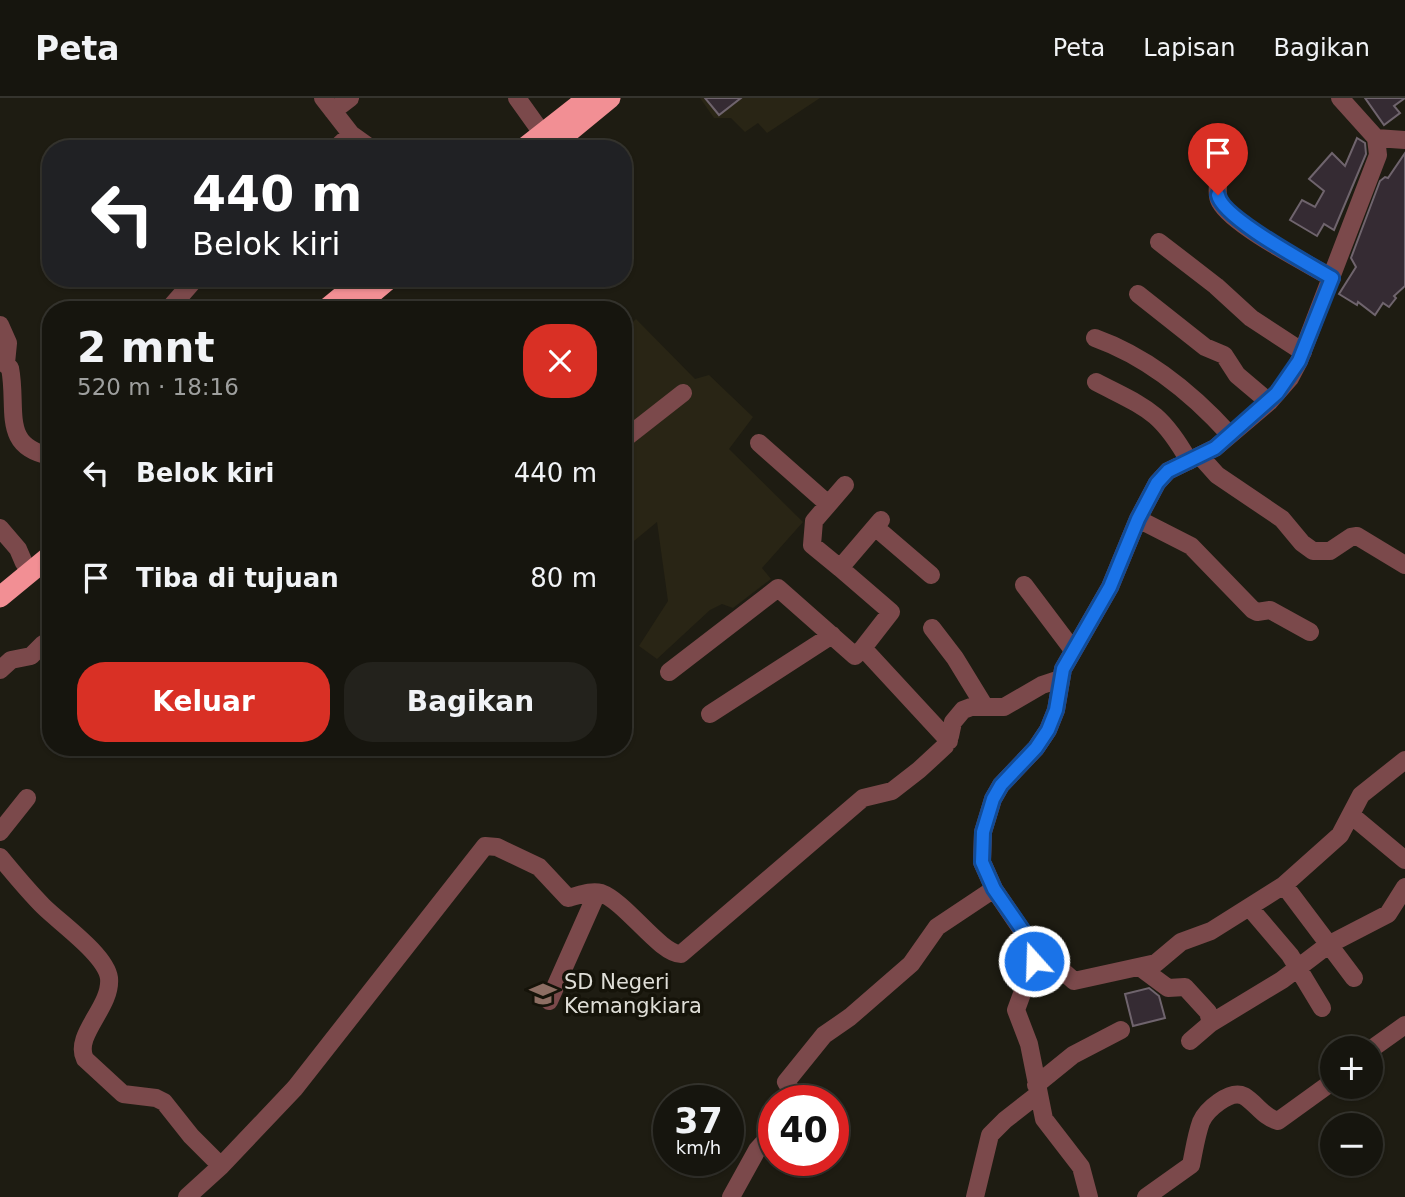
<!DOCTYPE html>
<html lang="id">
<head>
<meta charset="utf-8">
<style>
  :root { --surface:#16150e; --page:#23221c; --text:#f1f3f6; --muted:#9e9f9e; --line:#35342e; --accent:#d93025 }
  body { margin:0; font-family:"DejaVu Sans",sans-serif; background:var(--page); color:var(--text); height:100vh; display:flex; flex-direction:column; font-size:26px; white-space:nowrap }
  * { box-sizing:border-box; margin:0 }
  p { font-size:23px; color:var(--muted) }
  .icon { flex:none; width:38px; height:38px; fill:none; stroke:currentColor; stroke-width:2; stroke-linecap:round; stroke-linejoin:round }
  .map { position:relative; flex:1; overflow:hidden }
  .drawer { position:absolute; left:42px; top:203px; width:590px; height:455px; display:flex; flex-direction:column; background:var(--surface); border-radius:28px; box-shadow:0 2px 5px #0004,0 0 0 2px var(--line) }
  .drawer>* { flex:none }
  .top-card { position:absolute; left:42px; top:42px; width:590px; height:147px; border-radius:28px; box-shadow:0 2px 5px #0004,0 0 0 2px var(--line); background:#202124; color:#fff; overflow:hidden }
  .tools { position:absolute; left:1320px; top:938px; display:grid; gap:14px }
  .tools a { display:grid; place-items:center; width:63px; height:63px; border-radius:50%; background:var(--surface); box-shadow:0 2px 5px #0004,0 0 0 2px var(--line); font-size:35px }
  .speed { position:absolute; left:653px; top:987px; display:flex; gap:14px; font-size:35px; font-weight:700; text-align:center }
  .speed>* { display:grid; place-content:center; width:91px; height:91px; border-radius:50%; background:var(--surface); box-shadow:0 2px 5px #0004,0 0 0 2px var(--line); line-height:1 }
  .speed small { font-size:18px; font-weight:400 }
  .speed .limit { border:10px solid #d22; background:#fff; color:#111 }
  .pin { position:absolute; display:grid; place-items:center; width:60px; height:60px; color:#fff; margin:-72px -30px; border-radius:50% 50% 50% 0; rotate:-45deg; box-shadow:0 0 7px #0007 }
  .pin .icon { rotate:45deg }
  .me { position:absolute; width:77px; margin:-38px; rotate:340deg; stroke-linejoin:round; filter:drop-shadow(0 0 5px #0008) }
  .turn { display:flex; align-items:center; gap:24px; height:147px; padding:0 35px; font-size:32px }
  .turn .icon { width:91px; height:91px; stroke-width:2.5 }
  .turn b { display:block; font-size:49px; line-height:60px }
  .round { display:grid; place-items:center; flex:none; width:74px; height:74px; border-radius:28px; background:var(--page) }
  .head { display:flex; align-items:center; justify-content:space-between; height:119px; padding:0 35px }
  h1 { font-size:42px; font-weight:700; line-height:52px }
  .button { display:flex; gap:14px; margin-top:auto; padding:14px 35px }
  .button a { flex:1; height:80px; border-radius:28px; background:var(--accent); color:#fff; font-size:28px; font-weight:700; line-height:80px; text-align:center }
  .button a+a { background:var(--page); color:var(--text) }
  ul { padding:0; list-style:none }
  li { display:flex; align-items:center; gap:21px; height:105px; padding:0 35px }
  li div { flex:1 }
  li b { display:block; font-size:26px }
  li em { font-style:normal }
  header { display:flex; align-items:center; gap:42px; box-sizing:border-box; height:98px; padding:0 35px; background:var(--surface); border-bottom:2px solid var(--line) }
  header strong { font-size:33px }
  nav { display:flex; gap:38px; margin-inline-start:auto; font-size:24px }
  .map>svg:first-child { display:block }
</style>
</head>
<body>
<header>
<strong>Peta</strong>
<nav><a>Peta</a><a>Lapisan</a><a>Bagikan</a></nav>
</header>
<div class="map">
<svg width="1405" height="1099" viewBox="0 0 1405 1099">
  <rect width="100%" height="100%" fill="#1e1c12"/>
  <!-- built -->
  <path fill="#292515" d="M700,0h120l-53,35 -9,-10 -13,9 -14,-14h-17z
    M636,221l59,60 14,-4 44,42 -24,32 74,73 -41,46 9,11 -38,29 -11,-4 -12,6 -53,49 -18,-13 29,-45 -11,-79 -34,28v-219z"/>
  <!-- building -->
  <path fill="#352b33" stroke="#6f646d" stroke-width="2" d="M705,0h36l-22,17z
    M1365,0h40l-11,8 6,7 -16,12z
    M1357,40l8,5 1,11 -32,76 -10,-6 -7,12 -27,-16 12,-20 13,7 9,-16 -15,-12 23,-26 13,13z
    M1405,55v133l-11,10 2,2 -7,9 -6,-4 -8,12 -17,-13 -1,3 -18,-11 17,-27 -5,-9 29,-77 5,-4 3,1z
    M1149,890l10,8 6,22 -32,8 -8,-32z"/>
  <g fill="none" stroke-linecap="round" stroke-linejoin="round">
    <!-- minor -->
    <path stroke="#7b494b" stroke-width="18" d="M323,0l28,36 21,15
      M517,0l25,35
      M333,13l17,-13
      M1376,40l29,2
      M335,51l16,-15
      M1223,61c-2,12 -9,33 -3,43 13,24 87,61 112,76
      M1159,144l57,44 35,32 52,34
      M1138,196l67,53 19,8 13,20 32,27
      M168,212l28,-32
      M0,227l8,18 -2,20
      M1095,240c53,19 97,55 135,97
      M0,262l10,8c8,41 -10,79 41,88
      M1096,284c50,26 64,28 93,79
      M623,342l60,-47
      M759,345l69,61
      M1200,358l17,19 65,44 20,24 11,8h17l21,-14 6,-1 48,29
      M1138,421l53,27 62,64 4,2 13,-2 40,22
      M881,422l-41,48 51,44 -28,36 86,93
      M875,429l56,48
      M0,430l18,21 6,14
      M840,470l-28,-23 2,-24 31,-36
      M1024,487l49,65
      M932,530l23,30 30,49
      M0,572l11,-10 20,-4 12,-12
      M669,574l109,-84 77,68 8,-8
      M710,616l122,-79
      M1351,717l54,45
      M0,734l27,-34
      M0,759c14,17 28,34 43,49 17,17 63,49 66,72 3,29 -36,57 -24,81l38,35 33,4 8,4 27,34 30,30
      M1284,787l70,93
      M1249,809l41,48 32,53
      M1034,863l31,12 9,8 82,-18 25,-21 30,-11 73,-46 56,-50 21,-40 44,-35
      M1141,870l27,20 17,-1 23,25 3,11
      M549,903l48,-108
      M1190,943l21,-18 71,-43 46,-35 60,-31 17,-27
      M1370,952l35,-25
      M1036,987l37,-30 48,-25
      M798,1003l-12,-19 38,-47 26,-18 61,-53 26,-37 57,-38
      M187,1099l34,-31 74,-78 190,-242 12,1 42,20 29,31c10,-2 22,-8 33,-5 25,9 59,61 80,61l182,-156 29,-7 27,-21 26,-24 5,-10 3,-14 10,-12 8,-3h33l38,-22 18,-6
      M731,1099l26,-47 17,-19
      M975,1099l15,-62 15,-15 32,-25
      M1089,1099l-8,-30 -37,-48 -15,-75 -13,-34 18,-49v-13l-40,-59 -12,-27 1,-30 10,-33 8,-14 35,-37 12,-18 8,-20 7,-41 47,-82 28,-68 19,-36 11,-12 47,-23 54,-46 21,-24 9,-17 79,-206 -2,-17 -36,-40
      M1146,1099l45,-32c3,-14 5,-29 10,-43 5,-12 29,-33 43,-26 13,8 19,21 34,25l54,-39"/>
    <!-- highway -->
    <path stroke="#f28f94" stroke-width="21" d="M523,51l65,-51
      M548,51l62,-51
      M325,212l39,-32
      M352,212l38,-32
      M0,499l51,-42"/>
  </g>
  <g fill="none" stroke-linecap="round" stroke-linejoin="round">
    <defs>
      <path id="route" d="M1034,863l-2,-17 -38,-55 -12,-27 1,-30 10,-33 8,-14 35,-37 12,-18 8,-20 7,-41 47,-82 28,-68 19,-36 11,-12 47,-23 62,-55 22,-32 33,-83c-23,-14 -110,-60 -114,-83"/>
    </defs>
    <!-- route casing -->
    <use href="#route" stroke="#114b97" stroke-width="18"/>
    <!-- route -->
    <use href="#route" stroke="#1a73e8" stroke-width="12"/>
  </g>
  <!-- icons -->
  <defs>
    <symbol id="school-bare" viewBox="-9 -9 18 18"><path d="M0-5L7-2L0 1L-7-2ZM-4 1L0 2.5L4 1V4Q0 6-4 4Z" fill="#8d6e63" stroke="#151309" stroke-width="2.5" paint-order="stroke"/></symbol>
  </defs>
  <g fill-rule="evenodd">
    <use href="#school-bare" x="524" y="877" width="38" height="38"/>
  </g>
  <g text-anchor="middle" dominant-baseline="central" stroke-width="7" stroke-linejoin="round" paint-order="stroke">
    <!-- poi labels -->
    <g font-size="21" fill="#dfded7" stroke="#151309" text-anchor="start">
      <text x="564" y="884">SD Negeri<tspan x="564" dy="24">Kemangkiara</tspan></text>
    </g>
  </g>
</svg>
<div class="tools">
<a>+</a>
<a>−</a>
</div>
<div class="speed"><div>37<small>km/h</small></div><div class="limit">40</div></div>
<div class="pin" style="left:1218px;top:97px;background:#d93025"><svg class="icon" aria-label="arrive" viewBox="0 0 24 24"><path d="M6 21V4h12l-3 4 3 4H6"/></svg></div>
<svg class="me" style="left:1034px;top:863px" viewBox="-20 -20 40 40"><circle r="17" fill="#1a73e8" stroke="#fff" stroke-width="3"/><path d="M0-11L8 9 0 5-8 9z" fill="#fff"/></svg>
<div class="top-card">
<div class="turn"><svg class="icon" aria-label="left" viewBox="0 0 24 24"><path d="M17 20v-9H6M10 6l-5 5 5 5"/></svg><div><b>440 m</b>Belok kiri</div></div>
</div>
<section class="drawer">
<div class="head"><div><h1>2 mnt</h1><p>520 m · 18:16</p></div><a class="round" style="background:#d93025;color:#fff"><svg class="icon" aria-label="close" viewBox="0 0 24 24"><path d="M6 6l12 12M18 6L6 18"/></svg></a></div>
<ul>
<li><svg class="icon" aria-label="left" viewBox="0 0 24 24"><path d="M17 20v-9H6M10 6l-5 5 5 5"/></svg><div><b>Belok kiri</b></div><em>440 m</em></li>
<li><svg class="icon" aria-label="arrive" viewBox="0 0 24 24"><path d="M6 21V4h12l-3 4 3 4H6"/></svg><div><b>Tiba di tujuan</b></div><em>80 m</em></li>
</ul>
<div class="button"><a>Keluar</a><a>Bagikan</a></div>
</section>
</div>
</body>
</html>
